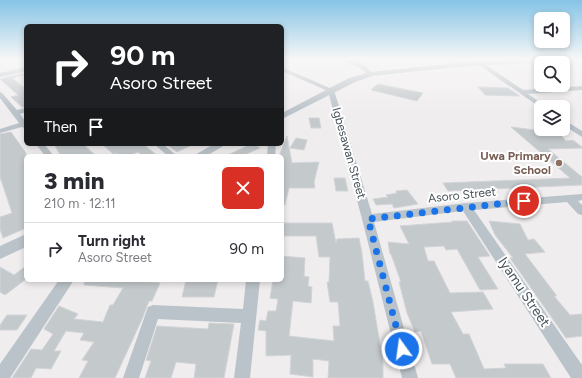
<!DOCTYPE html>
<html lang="en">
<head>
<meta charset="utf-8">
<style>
  :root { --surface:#fff; --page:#f2f2f3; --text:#2b2b33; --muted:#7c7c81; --line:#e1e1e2 }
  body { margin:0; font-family:Figtree,sans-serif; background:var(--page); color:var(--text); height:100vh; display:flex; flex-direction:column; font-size:15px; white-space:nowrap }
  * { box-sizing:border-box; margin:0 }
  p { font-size:13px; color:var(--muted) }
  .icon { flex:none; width:22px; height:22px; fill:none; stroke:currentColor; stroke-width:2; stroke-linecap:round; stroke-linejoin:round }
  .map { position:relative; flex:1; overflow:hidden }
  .drawer { position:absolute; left:24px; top:154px; width:260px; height:128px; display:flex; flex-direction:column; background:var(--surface); border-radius:6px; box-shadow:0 2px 6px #0003 }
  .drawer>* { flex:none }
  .hud { position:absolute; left:24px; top:24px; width:260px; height:122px; border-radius:6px; box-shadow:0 2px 6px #0003; background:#202124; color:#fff; overflow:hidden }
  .fabs { position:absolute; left:534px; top:12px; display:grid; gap:8px }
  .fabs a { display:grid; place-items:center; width:36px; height:36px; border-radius:6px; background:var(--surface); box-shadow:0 2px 6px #0003; font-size:20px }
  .pin { position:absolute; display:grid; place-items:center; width:34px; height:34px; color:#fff; margin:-17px; border:2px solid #fff; border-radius:50%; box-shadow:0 1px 4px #0007 }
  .me { position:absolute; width:44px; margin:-22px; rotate:346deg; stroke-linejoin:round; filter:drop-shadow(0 0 3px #0008) }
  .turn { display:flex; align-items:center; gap:14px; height:84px; padding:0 20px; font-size:18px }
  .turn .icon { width:52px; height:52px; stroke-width:2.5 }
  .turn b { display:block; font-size:28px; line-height:34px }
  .then { display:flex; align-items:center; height:38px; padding:0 20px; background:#0003; gap:8px; font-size:15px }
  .round { display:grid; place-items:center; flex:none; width:42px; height:42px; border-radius:6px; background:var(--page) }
  .head { display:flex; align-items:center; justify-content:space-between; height:68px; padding:0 20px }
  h1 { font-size:24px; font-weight:800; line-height:30px }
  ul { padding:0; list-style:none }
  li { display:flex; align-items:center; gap:12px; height:52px; padding:0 20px; border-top:1px solid var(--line) }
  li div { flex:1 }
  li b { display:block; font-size:15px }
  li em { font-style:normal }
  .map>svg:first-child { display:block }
</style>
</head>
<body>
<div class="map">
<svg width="582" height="378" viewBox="0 0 582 378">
  <rect width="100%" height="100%" fill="#f0edee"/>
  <!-- building -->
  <path fill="#c4c9cc" stroke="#d2d4d8" d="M22,74l2,1 -12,3 14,11v18h-4l-11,-10 7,-2 -18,-16z
    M378,84l45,9 -6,8 -46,-11z
    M478,87l30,1 12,8 -35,-1z
    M309,118h10l2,10h-10z
    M511,127l48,6 7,8 7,-1 9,7v1l-34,1 34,28v8l-134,6 -5,-8 127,-5z
    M11,132l15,21v75l-23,10 -3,-9v-12l12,-4 -12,-36v-43z
    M287,136l5,27 27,-1 -5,20 1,6h-26l-4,17 -3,-1v-48h-3z
    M296,138l11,2 -3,10 -14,-2z
    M54,144h29l13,12h-35z
    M102,144h41l15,12h-15l-5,-4 -10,4h-9l-3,-3 -3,1z
    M166,144h28l-17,8z
    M251,144h3l6,4 -18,8h-16z
    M334,178h11l3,13h-12z
    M407,190l11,14 -24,4 -2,-4 -16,1 -3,-6 15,-2 -2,-2 11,-2 -1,-2z
    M452,221h15l23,35 -12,1 20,32 -18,1 -23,-41 -11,1 -2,-4 -20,1 4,14h6l16,32 33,-1 10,17 -42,3 12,22h6l15,35 22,-1 -2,-4h39l8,14h-95l-6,-14h-18l-11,-33 -6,1 -8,-19 -8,-31h2l-10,-28h-1l-2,-12 21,2 -9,-18 52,-4z
    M489,221l31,3 8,16 6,-1 11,13 -20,2 32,42h-3l16,19 12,-1v22l-16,2 -56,-80h3l-18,-23z
    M282,223h50l4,20 1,-4 22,-1 3,15 3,28h3l5,21 10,60v16h-55l1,-17 -16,-2v18l-23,-3 1,-19 -25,1v-25l-8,-1 2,-10 6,1 2,-10h8l2,-12 -8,-1 3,-18h9v-24l23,2 -1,18 5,1 -1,9 4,1 -1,16 -18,-2 -4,35 45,5 -1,-15h7l-2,-24h-8l-3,-20h2l1,-25h-11l-3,-21h-34z
    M26,266v13l-21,16 -5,-3v-25l14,8z
    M84,280h49l27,3 -8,18h-3l-6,16 -28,61h-36l9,-17 -6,-1 12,-18 -14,-2 4,-7 -18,-2 -12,20h7l-10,18 -15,-1 -5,10h-19l19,-29 11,1 11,-16 -9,-5 15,-23 19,8 -4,5 29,3 7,-17h3l10,-17 -39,-3z
    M186,280h32l-4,17h-32z
    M7,315h20l-10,15h-17v-5z
    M209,323l25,1 -10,54h-30l2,-14 -20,-2 -5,16h-26l6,-17 -5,-1 11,-34 51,3z"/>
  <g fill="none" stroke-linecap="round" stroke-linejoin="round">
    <!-- minor -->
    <path fill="#bac3c9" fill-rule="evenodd" d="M338,59h8l8,3 -3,-3h6l17,15 -5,1 -9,-7z
      M446,59h6l8,6 -5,1z
      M479,63h4l40,27 59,-4v4l-54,4 19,13h-6v1l-62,-43z
      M282,67l52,23 38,124 94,-11 116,-9v6l-4,1 4,4v10l-4,-1 -11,-12 -93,8 108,155v13h-11l-108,-167 -89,11 44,156h-16l-40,-159 -34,-128 -46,-20z
      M0,92l2,1 15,17 9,-2v4l-6,2 6,8v7l-4,-2 -22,6v-4l19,-6 -19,-25z
      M563,119l19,12v6l-19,-12z
      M36,144h8l10,12h-9z
      M154,144h9l14,12h-9z
      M268,144h8l-1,12h-8z
      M59,280h15l-64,98h-10v-14z
      M246,280h14l-10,98h-16l7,-55 -83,-4 -19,59h-16l25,-71 5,-2 90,4z"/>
    <!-- tertiary -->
    <path fill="#bac3c9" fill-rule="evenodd" d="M530,59h37l-3,2 -107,6 -85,9 -17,6 -73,37v-6l67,-35 22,-6 86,-9z
      M214,144h13l-21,12h-13z
      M26,234v13l-26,12v-13z"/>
    <!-- secondary -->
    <path fill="#bac6cd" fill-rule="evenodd" d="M26,67v4l-26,6v-4z"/>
  </g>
  <!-- sky -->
  <linearGradient id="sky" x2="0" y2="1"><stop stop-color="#85c4e6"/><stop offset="0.53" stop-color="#f8f7f7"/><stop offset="1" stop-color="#f8f7f7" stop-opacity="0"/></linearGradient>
  <rect width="582" height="112" fill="url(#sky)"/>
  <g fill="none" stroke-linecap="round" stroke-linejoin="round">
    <!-- route -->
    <path stroke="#1a73e8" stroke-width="7" stroke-dasharray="0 12.6" d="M402,349l-34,-130 156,-18"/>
  </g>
  <!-- markers -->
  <circle fill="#8d6e63" stroke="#fff" stroke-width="1.5" cx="559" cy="163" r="4"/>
  <g text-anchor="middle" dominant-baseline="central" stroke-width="4" stroke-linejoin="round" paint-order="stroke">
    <!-- street labels -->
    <g font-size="12" fill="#475359" stroke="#fff">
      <text transform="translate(349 153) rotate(74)">Igbesawan Street</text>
      <text transform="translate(462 195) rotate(-6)">Asoro Street</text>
    </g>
    <!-- education labels -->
    <g font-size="12" font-weight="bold" fill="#785e54" stroke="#fff" text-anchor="end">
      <text x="551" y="156">Uwa Primary<tspan x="551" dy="14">School</tspan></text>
    </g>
    <!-- near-street labels -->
    <g font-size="14" fill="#475359" stroke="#fff">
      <text transform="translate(524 292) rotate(56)">Iyamu Street</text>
    </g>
  </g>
</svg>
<div class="fabs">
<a><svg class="icon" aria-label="sound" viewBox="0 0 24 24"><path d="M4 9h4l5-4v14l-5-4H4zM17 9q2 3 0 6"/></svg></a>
<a><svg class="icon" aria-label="search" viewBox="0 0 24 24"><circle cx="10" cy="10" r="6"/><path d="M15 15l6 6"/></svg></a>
<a><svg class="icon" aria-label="layers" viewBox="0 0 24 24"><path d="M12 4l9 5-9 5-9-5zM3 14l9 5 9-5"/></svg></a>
</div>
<div class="pin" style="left:524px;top:201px;background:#d93025"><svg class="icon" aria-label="arrive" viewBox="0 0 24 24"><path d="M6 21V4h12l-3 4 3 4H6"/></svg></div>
<svg class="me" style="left:402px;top:349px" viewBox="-20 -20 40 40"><circle r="17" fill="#1a73e8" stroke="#fff" stroke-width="3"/><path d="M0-11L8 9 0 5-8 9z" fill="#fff"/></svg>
<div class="hud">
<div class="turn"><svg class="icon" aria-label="right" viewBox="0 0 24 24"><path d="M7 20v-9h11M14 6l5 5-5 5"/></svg><div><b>90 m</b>Asoro Street</div></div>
<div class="then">Then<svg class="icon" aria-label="arrive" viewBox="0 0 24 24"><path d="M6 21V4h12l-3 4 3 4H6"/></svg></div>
</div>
<section class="drawer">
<div class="head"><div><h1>3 min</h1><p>210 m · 12:11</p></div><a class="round" style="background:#d93025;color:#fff"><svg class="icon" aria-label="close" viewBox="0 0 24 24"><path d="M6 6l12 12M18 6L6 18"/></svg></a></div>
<ul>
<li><svg class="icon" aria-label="right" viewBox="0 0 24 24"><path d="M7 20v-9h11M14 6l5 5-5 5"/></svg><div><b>Turn right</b><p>Asoro Street</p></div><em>90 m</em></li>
</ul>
</section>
</div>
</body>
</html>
